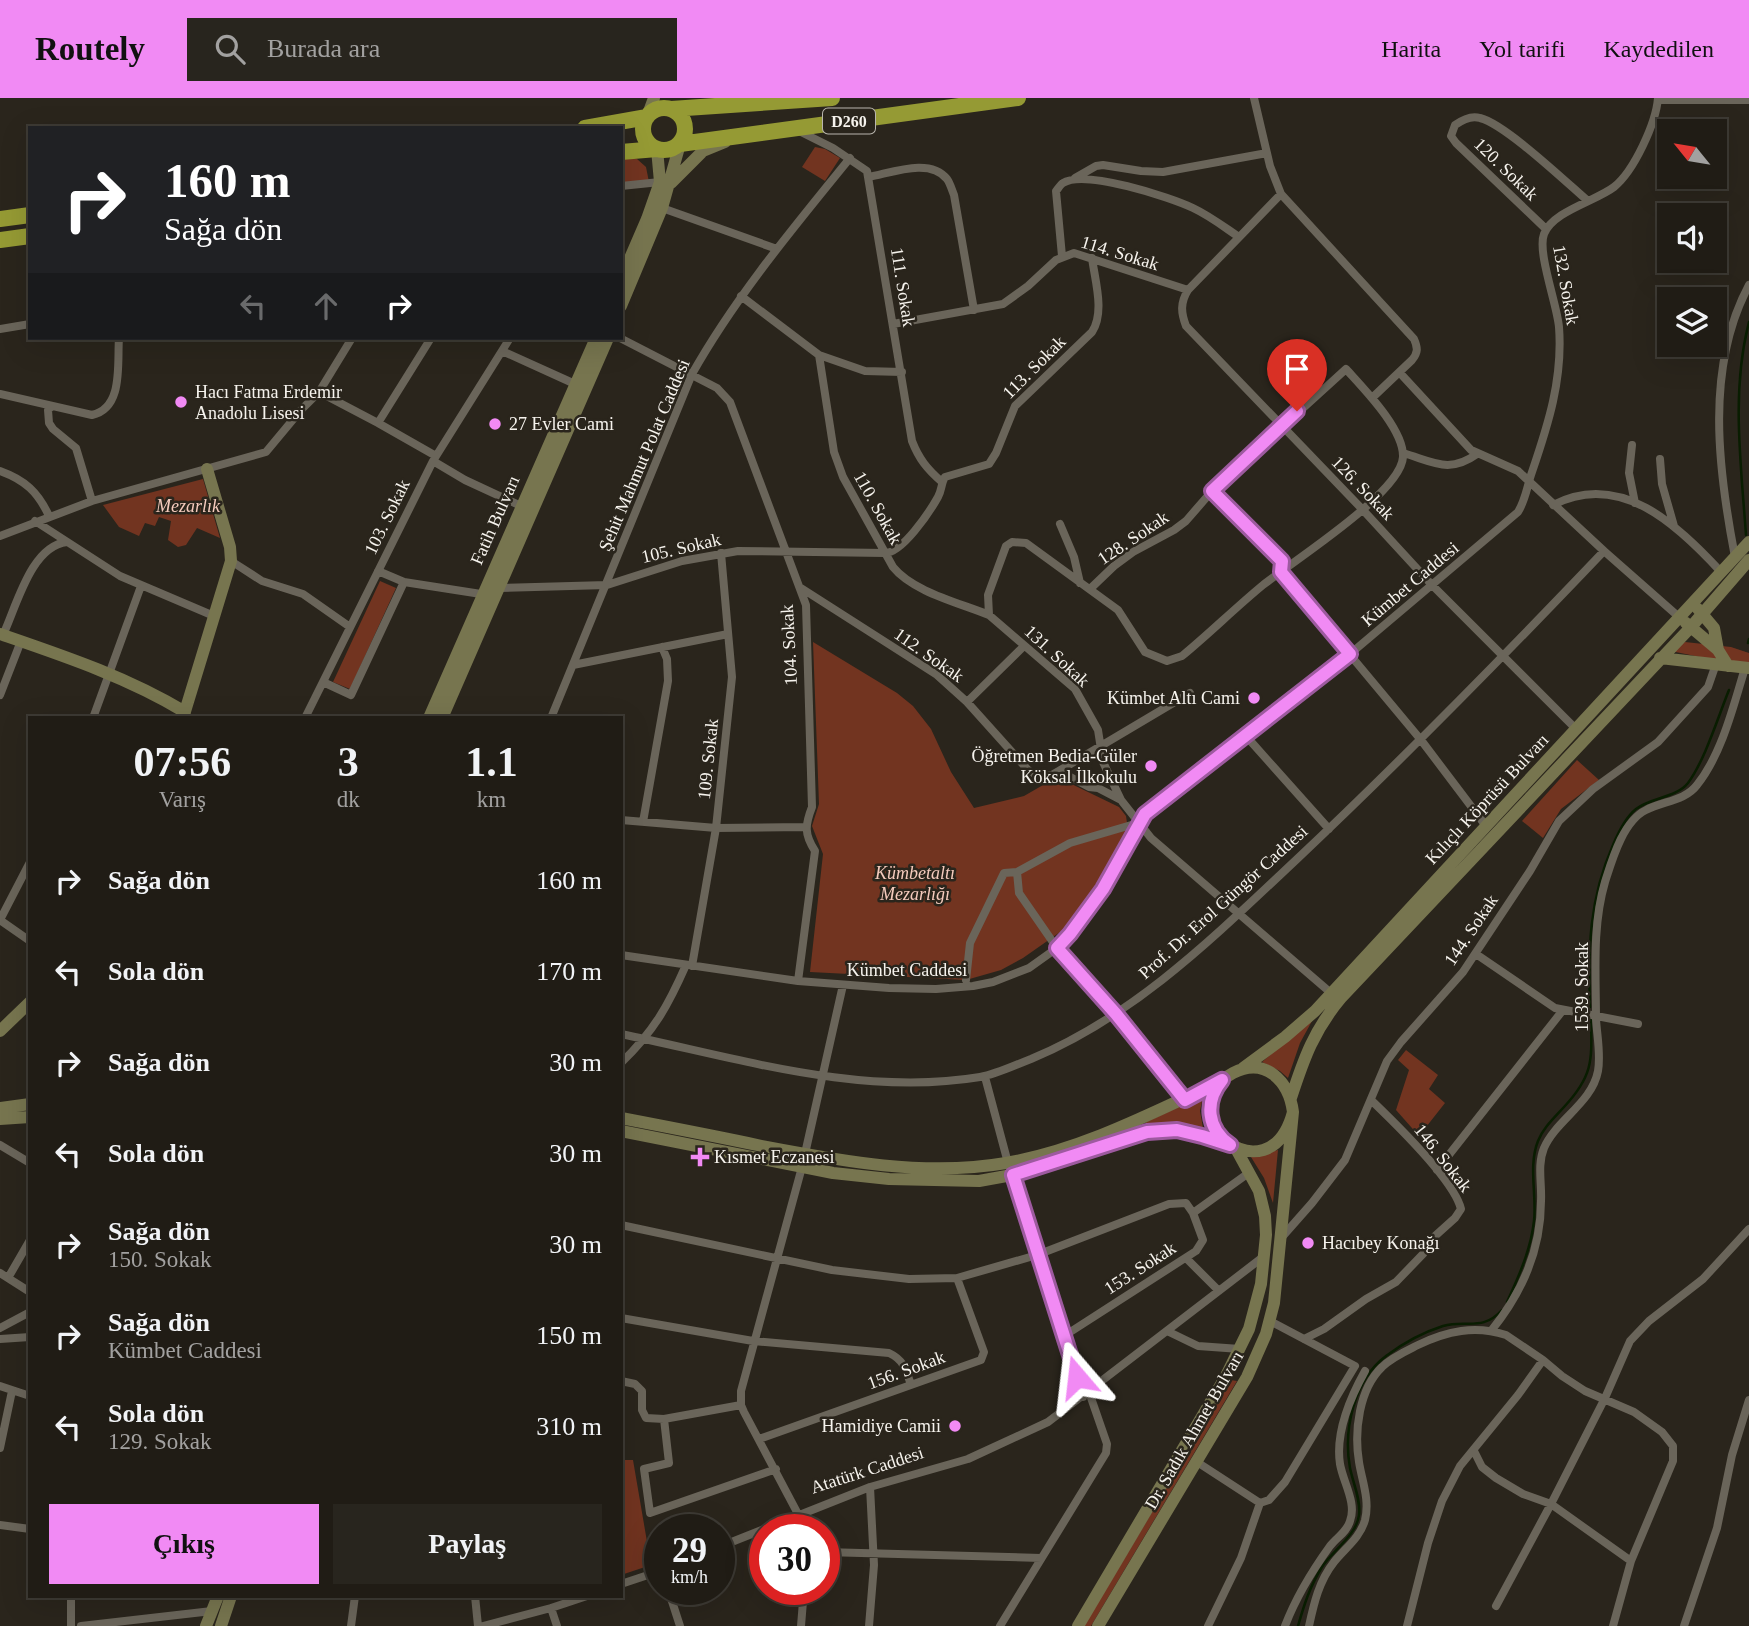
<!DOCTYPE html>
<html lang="tr">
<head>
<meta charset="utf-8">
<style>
  :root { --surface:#201c15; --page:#28251e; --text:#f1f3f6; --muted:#a2a1a0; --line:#3d3a34; --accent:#f18af4 }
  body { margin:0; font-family:"Times New Roman",serif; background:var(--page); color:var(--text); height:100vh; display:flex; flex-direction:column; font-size:26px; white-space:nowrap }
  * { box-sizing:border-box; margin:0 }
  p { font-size:23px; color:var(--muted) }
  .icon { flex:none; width:38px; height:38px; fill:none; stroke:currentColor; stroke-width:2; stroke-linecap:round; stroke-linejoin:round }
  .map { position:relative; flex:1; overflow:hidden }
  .details { position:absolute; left:28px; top:618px; width:595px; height:882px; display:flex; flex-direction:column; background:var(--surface); border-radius:0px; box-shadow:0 7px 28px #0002,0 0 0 2px var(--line) }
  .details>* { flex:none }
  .guide { position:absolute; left:28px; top:28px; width:595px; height:214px; border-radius:0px; box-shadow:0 7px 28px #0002,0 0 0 2px var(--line); background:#202124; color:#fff; overflow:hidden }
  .needle { width:46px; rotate:300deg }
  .controls { position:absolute; left:1657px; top:21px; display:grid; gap:14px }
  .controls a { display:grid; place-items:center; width:70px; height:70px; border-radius:0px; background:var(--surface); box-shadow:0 7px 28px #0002,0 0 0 2px var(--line); font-size:35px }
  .speed { position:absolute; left:644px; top:1416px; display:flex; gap:14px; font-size:35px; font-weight:700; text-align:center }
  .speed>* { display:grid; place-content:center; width:91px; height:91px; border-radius:50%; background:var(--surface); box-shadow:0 7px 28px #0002,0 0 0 2px var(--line); line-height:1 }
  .speed small { font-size:18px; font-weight:400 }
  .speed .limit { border:10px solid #d22; background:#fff; color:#111 }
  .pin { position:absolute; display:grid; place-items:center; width:60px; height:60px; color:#fff; margin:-72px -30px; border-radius:50% 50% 50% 0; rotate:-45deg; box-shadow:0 0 7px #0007 }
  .pin .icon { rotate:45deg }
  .me { position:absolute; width:77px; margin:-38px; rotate:343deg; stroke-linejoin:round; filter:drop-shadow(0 0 5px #0008) }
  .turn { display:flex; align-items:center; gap:24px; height:147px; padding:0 21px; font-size:32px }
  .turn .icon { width:91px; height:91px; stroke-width:2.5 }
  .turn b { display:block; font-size:49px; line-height:60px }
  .lanes { display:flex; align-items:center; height:66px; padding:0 21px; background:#0003; justify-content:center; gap:35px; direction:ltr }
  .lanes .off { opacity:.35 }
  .eta { display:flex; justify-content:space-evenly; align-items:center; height:119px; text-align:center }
  .eta b { font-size:42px; font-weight:800; line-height:49px }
  .action { display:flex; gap:14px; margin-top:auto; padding:14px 21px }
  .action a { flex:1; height:80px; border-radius:0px; background:var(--accent); color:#111; font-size:28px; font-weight:800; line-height:80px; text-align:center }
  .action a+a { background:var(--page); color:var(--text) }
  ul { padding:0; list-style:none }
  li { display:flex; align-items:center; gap:21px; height:91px; padding:0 21px }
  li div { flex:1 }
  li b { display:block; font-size:26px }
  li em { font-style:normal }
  header { display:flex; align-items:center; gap:42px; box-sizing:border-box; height:98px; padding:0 35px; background:var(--accent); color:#111 }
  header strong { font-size:33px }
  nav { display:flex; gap:38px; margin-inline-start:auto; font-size:24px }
  .search { width:490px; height:63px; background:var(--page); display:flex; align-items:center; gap:18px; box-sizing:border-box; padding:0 24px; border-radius:0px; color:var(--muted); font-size:26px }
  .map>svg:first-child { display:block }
</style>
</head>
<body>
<header>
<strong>Routely</strong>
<div class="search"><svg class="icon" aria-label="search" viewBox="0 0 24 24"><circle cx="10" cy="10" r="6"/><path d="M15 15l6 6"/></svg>Burada ara</div>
<nav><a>Harita</a><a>Yol tarifi</a><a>Kaydedilen</a></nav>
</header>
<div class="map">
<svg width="1749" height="1528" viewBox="0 0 1749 1528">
  <rect width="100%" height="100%" fill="#2a251c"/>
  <!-- green -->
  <path fill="#723420" d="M815,49l10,2 15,9 -15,23 -23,-14z
    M626,60l11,1 9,8 3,15 -28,1v-24z
    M203,381l17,59 -23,-10 -11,17 -8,2 -10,-7 3,-19 -12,-4 -4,9 -10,-3 -6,13 -20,-9 -16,-22z
    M380,483l16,7 -46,101 -17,-7z
    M813,544l84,51 16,13 18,23 20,43 23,36 50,-12 33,-19 62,30 7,9 2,14 -38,65 -27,35 -40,28 -22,12 -35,10 -156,-8 13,-118 -11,-28 7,-22z
    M1685,544l46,5 18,6v10l-30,-2 -48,-10z
    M1577,662l22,20 -38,29 -18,29 -21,-17z
    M1310,922l2,1 -12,22 -12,35 -8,-7 -18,-9z
    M1406,952l32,25 -9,14 16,14 -26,33 -23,-26 13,-40 -11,-10z
    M1203,998l-3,15 3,17 -37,-5 -20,2v-3z
    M1278,1052l-5,53 -9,-25 -13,-21z
    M1231,1282l6,1 -146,245h-7z
    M621,1362h12l18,105 -30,10z"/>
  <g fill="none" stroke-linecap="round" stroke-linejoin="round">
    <!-- stream -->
    <path stroke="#091d01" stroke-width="2.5" d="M1746,437c-5,-71 -15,-144 3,-213
      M1748,545l1,-4
      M1590,909c-2,-58 -1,-108 23,-162 5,-12 13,-28 23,-36 16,-12 40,-11 52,-26 17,-23 30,-66 41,-93
      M1507,1204c12,-26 24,-53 27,-81 3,-26 -6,-55 4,-80 5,-13 16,-23 26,-34 29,-31 28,-46 27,-87
      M1298,1528c6,-21 12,-40 24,-59 10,-16 35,-32 37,-52 2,-15 -6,-32 -9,-47 -7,-38 4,-88 36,-112 16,-12 38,-24 57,-30 24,-7 39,6 59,-16"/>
    <!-- street -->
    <path stroke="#6a655a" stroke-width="8" d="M1254,0l16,68 11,28 133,145c4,9 4,14 -2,21l-40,38
      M1658,2h91
      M799,33l34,17 34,23 45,270c7,18 15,28 30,41
      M869,79c22,-4 61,-20 78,2 3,4 5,11 7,16l20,115
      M1075,80l21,-12 7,-1 38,6 22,1 104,-19
      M621,88l39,-4
      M1281,96l-93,96c-8,13 -7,23 -2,36l177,184 69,75 145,145
      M662,110l115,41
      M1546,131l-90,-86 -5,-7 4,-11c7,-5 16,-10 25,-7 25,6 86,64 108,83
      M1062,158l-6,-65c1,-1 5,-7 7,-8 21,-14 107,14 130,25 17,8 31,19 46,29
      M741,198l78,59 15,97 9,25 50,90c20,25 67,36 96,48
      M893,226l110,-20 25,-18 28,-26 18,-7 114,37
      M0,231l30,-5
      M431,240l-53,85 58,33
      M620,240l97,50 13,14 76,203 6,202c-7,18 -8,27 3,44l-17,130
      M502,253l73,33
      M819,257l46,16 37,1
      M1400,275l71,77 47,21 86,80 75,66
      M319,294l59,31
      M0,296l92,21c32,-7 25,-52 27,-77
      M52,308l-4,4 1,13 4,6 23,19 16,53
      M1632,347l-3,28 6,30
      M1403,355c31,9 46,21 74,1
      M1660,361l2,25 12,42
      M433,363l32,19 56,26
      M0,373c25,9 38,21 49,45
      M1212,393l70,70 -1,11 140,168 65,86
      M1553,407c67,-35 125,20 168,67
      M35,423l85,55 94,40
      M1060,426l14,33 6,26
      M0,438l92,-35 174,-49 35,-42 18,-18 33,-54
      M1735,459c-17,-88 -30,-190 14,-272
      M231,463l31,20 41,13 47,33
      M378,473l26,11 77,12
      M499,490l108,-3 75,-24 56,-10 147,2c17,0 44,-40 53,-56 4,-7 3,-14 7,-20l44,-13 7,-11 19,-47 77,-74c13,-20 3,-51 0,-74
      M801,490l136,87 30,27 61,68 11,7 13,-2 138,-82
      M1090,491l24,-23 19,-14 41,-22 12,-9 26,-30 134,-122c17,19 58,60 57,88 -2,36 -110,104 -140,128 -28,23 -53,48 -81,71l-15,5 -22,-9 -27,-42 -92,-67 -14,-1 -6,4 -18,49 1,20 86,74 23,41 5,32 18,38
      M3,537c14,-30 28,-89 64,-93
      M573,567l155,-31
      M323,584l28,13 53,-113
      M0,597l21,-54
      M967,604l57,-56
      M93,620l48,-132
      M305,620l128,-257 77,-123
      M551,620l141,-344c44,-78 102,-147 158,-216
      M1246,638l83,93
      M1059,673l30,16 9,1 23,12 30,38 180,155
      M621,722l95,8 89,-1
      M643,724l25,-141 -1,-22 -5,-12
      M30,764l-30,58 30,21
      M1017,774l53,-29 68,-20
      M1476,856l79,54 83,16
      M621,857l177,26 91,7 47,1 37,-3 20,-4 36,-14 28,-20 34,-41 54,-93 205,-160 168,-142c8,-13 9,-26 14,-40 16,-47 31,-93 27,-145 -2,-23 -22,-75 -15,-93 9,-23 52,-33 70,-47 20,-16 42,-64 44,-89
      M692,868l24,-138 16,-151 -11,-124
      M966,882l4,-37 34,-70 13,-1 2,21 38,55 59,66 69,85
      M621,936c117,24 239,63 359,43 17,-3 35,-12 51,-18 104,-43 184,-123 265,-199 106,-100 208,-204 308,-309
      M621,965c33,-32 47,-57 65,-98
      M985,979l23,86
      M0,1047l30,18
      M1437,1072l126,-160
      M1012,1077l71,222
      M1193,1115l57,-41
      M621,1127l211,45 77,9 48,-1 80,-23 132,-51 17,-1 7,10 10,27 -7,11 -132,85
      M1282,1139l30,-34 33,-43 42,-99 14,-19 62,-70 67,-101 29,-50 34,-32 65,-47 50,-55 8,-23
      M1186,1160l33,33
      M0,1175l30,19
      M8,1180l22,-38
      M621,1220l132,23 136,12c15,7 17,17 22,32
      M0,1230l30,-16
      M1167,1233l31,15 42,3
      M1491,1233c31,-38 50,-81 50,-130 1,-17 -4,-36 3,-53 12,-28 48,-45 54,-77 3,-17 -1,-35 -2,-52 0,-45 -4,-93 9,-137 7,-22 18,-61 41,-72 17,-9 39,-9 51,-25 25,-31 37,-81 48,-117
      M0,1241l30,-2
      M1304,1241l20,-10 42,-30 30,-17 27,-28 12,-18 20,-18 6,-9c-7,-29 -67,-87 -90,-109
      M621,1283l14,3 7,7v19l4,8 18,1 77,-14
      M0,1288l30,10
      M664,1321l5,44 -25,6 6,44 126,-44
      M759,1341l222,-79 3,-8 -27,-74
      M0,1350l12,-57
      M1474,1353l8,16 14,11 27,16 28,10 80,57
      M1197,1364l63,41
      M1260,1405l9,-3 16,-18 70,-116 -85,-45
      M0,1427l30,4
      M801,1432l-3,-16 -54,-102 -3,-7v-14l61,-224 41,-182
      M719,1449l151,-60 98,-28 80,-37 215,-165
      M824,1454l217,6
      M621,1486l39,-13
      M668,1491l12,37
      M71,1498v30
      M475,1498l3,30
      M1496,1508l55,-102 54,-106 25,-57 19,-20 54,-42 46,-50
      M551,1510l6,18
      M81,1528l131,-15
      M351,1528l4,-30
      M483,1528l68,-18 36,-12
      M801,1528l3,-37
      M869,1528l5,-61 -4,-78
      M1000,1528l106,-173 1,-9 -18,-52
      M1208,1528l33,-68 19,-55
      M1285,1528c11,-29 27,-55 45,-80 7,-9 17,-14 20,-25 7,-18 -7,-39 -10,-57 -5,-32 10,-66 25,-93
      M1309,1528c5,-23 10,-45 25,-64 11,-14 26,-24 31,-42 5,-20 -3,-39 -6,-58 -5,-31 0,-73 23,-95 10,-10 24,-16 36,-22 29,-14 57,-20 88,-10l37,25 19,16 23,15 49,21 28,20 11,14v15l-42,100 -18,65
      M1407,1528l21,-83 14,-42 18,-35 58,-71 25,-35
      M1684,1528l33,-98 15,-73 17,-55"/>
    <!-- secondary -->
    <path stroke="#77754f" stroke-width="12" d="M647,19l7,-19
      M671,85l32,-32 22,-9
      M621,181l26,-60 13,-37 -3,-33
      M621,208l41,-98 18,-64
      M1698,511l16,19 4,22 10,16
      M1686,525l32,27
      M0,536c64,22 127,43 185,78
      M1660,560l89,10
      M183,620l48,-157 -1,-14 -23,-78
      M429,620l167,-380
      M442,620l166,-380
      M0,933l30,-29
      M1243,970l42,-31 30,-26 434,-469
      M1291,1000c13,-40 23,-68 50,-100l350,-371 58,-67
      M0,1010l30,-4
      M621,1020c47,9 94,18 141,28 79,15 163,31 244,17 75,-13 144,-49 213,-81
      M0,1021l30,-2
      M621,1033l212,42 56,6 90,2 33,-6 135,-43 30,-1 46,12
      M206,1528l12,-30
      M221,1528l10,-30
      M1078,1528l148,-250 23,-47 12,-45 5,-49 -1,-19 -6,-25 -24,-44
      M1098,1528l149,-249 19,-43 8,-31 19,-191c-4,-31 -28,-56 -60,-39 -72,40 36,130 60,39"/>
    <!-- highway -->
    <path stroke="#959a34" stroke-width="16" d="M643 31a21 21 0 1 1 42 0a21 21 0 1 1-42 0Z
      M671,11l161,-11
      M585,30l62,-11
      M680,46l338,-46
      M621,54l36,-3
      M0,121l30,-4
      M0,142l30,-4"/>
  </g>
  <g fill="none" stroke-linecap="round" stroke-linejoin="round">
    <defs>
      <path id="route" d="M1077,1279l-64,-202 134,-43 30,-2 25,6 28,9c-23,-16 -26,-43 -8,-65l-37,20 -69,-86 -59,-66 13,-14 33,-45 42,-75 205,-160 -69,-82 1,-11 -70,-70 85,-80"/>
    </defs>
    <!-- route casing -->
    <use href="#route" stroke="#9d5a9f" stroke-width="18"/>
    <!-- route -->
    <use href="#route" stroke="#f18af4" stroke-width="12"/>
  </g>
  <!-- markers -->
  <g fill="#f18af4" stroke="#2a251c" stroke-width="2.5">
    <circle cx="181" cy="304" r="7"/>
    <circle cx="495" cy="326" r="7"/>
    <circle cx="1254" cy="600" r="7"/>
    <circle cx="1151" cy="668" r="7"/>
    <path d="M696.5 1048.5h7v7h7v7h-7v7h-7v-7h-7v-7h7z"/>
    <circle cx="1308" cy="1145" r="7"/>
    <circle cx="955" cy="1328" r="7"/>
  </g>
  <g text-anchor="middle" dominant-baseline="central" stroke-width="5" stroke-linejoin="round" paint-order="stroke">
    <!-- shield labels -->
    <rect fill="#2a251c" stroke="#b9b5ae" stroke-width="2" x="823" y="10.5" width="52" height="25" rx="5"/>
    <g font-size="16" font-weight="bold" fill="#f6f3ed">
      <text x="849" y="23">D260</text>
    </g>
    <!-- street labels -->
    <g font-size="18" fill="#f6f3ed" stroke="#2a251c">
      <text transform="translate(1506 71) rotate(44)">120. Sokak</text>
      <text transform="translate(1120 155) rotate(17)">114. Sokak</text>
      <text transform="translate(1566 187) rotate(80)">132. Sokak</text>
      <text transform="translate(903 189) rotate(81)">111. Sokak</text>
      <text transform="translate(1034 269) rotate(-45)">113. Sokak</text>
      <text transform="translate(644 357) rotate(-67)">Şehit Mahmut Polat Caddesi</text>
      <text transform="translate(1363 390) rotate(46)">126. Sokak</text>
      <text transform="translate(878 410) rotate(61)">110. Sokak</text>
      <text transform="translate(387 419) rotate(-64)">103. Sokak</text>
      <text transform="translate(495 422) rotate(-66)">Fatih Bulvarı</text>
      <text transform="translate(1133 440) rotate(-34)">128. Sokak</text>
      <text transform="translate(681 450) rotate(-13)">105. Sokak</text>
      <text transform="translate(1410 486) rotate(-40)">Kümbet Caddesi</text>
      <text transform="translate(789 547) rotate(-93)">104. Sokak</text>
      <text transform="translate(929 557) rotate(35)">112. Sokak</text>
      <text transform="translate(1057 558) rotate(43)">131. Sokak</text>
      <text transform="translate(708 661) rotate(-84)">109. Sokak</text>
      <text transform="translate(1487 701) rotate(-47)">Kılıçlı Köprüsü Bulvarı</text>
      <text transform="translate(1223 804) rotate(-42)">Prof. Dr. Erol Güngör Caddesi</text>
      <text transform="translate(1471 832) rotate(-56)">144. Sokak</text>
      <text x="907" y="872">Kümbet Caddesi</text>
      <text transform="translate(1582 889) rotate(-90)">1539. Sokak</text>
      <text transform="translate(1443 1060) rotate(52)">146. Sokak</text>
      <text transform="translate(1140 1170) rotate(-33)">153. Sokak</text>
      <text transform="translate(906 1272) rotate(-20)">156. Sokak</text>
      <text transform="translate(1194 1332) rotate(-60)">Dr. Sadık Ahmet Bulvarı</text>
      <text transform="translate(867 1372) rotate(-18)">Atatürk Caddesi</text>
    </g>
    <!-- poi labels -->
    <g font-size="18" fill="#f6f3ed" stroke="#2a251c" text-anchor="start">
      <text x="195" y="294">Hacı Fatma Erdemir<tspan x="195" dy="21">Anadolu Lisesi</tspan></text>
      <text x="509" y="326">27 Evler Cami</text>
      <text x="1240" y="600" text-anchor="end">Kümbet Altı Cami</text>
      <text x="1137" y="658" text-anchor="end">Öğretmen Bedia-Güler<tspan x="1137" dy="21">Köksal İlkokulu</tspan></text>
      <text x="714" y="1059">Kısmet Eczanesi</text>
      <text x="1322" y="1145">Hacıbey Konağı</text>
      <text x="941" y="1328" text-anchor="end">Hamidiye Camii</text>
    </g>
    <!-- park labels -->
    <g font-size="18" font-style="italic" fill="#f5cbbd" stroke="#2a251c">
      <text x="188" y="408">Mezarlık</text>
      <text x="915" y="775">Kümbetaltı<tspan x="915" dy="21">Mezarlığı</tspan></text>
    </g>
  </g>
</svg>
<div class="controls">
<a><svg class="needle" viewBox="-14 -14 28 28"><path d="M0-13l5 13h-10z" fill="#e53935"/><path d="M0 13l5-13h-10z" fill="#a2a1a0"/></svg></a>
<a><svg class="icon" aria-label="sound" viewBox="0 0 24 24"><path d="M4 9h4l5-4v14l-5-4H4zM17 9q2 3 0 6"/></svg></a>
<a><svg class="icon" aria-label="layers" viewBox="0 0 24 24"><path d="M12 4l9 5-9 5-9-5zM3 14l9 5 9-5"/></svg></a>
</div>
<div class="speed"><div>29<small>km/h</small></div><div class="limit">30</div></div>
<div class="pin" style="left:1297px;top:313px;background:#d93025"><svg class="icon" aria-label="arrive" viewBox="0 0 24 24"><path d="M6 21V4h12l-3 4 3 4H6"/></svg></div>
<svg class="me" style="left:1077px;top:1279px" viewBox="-20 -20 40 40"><path d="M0-17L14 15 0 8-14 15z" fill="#f18af4" stroke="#fff" stroke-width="4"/></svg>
<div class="guide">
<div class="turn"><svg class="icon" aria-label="right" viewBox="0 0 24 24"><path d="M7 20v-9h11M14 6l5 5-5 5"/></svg><div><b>160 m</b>Sağa dön</div></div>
<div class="lanes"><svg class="icon off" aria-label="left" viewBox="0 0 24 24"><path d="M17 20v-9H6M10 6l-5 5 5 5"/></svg><svg class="icon off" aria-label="ahead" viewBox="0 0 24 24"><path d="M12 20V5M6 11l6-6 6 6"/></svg><svg class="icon" aria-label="right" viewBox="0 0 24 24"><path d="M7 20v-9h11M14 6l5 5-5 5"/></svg></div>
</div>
<section class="details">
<div class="eta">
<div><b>07:56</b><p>Varış</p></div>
<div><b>3</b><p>dk</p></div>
<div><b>1.1</b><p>km</p></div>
</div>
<ul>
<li><svg class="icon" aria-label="right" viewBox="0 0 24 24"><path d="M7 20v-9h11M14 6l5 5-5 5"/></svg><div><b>Sağa dön</b></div><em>160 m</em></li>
<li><svg class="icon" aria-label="left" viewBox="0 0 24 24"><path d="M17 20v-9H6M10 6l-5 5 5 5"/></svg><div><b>Sola dön</b></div><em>170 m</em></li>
<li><svg class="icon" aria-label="right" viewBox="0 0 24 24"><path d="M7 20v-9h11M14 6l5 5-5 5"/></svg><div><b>Sağa dön</b></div><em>30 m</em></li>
<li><svg class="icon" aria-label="left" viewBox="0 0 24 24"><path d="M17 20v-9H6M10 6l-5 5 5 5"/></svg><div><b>Sola dön</b></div><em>30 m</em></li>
<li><svg class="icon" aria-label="right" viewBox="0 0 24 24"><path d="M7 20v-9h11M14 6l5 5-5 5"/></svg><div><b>Sağa dön</b><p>150. Sokak</p></div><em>30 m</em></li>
<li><svg class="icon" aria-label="right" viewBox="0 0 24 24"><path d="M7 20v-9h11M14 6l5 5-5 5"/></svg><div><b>Sağa dön</b><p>Kümbet Caddesi</p></div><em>150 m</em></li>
<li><svg class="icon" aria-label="left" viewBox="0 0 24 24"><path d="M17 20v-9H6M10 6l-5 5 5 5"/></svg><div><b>Sola dön</b><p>129. Sokak</p></div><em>310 m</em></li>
</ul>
<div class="action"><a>Çıkış</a><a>Paylaş</a></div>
</section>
</div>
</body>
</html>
